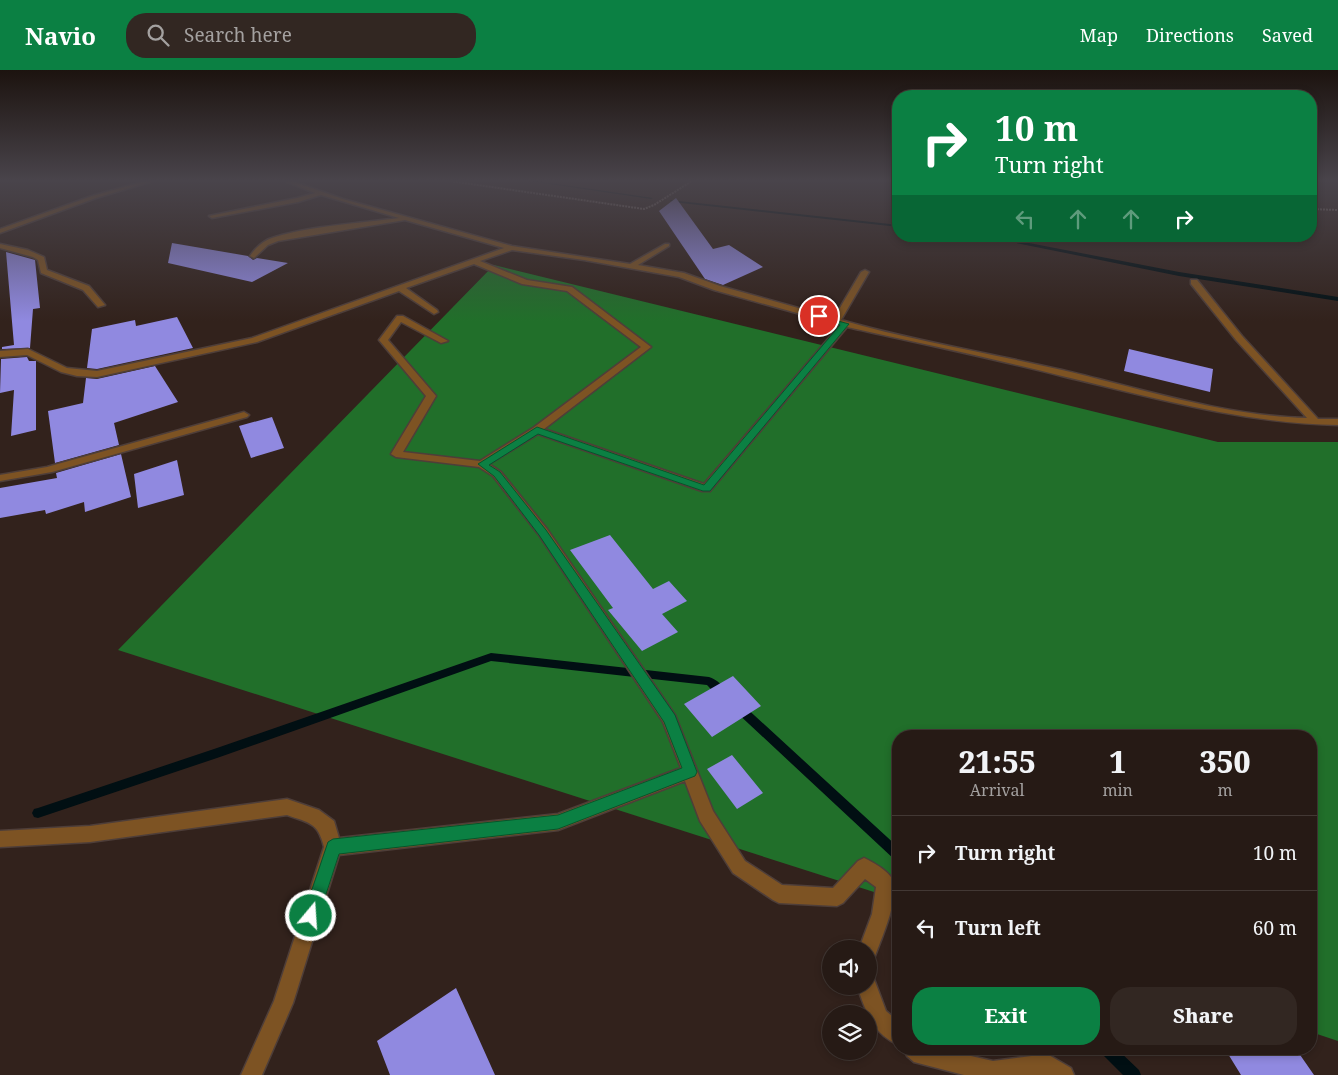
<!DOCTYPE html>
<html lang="en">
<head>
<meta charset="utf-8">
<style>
  :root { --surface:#261a15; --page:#322722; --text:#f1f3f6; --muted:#a4a1a0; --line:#423834; --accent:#0b8043 }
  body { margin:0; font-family:"Noto Serif",serif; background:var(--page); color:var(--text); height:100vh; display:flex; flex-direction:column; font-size:19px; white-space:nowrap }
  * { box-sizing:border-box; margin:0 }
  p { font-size:16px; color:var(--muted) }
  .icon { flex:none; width:28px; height:28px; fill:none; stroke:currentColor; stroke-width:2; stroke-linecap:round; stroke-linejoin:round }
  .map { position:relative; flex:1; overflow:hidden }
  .panel { position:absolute; left:892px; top:660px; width:425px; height:325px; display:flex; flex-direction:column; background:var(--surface); border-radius:20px; box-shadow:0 2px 8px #0003,0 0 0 1px var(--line) }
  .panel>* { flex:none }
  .banner { position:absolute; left:892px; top:20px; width:425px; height:152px; border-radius:20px; box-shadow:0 2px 8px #0003,0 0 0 1px var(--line); background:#0b8043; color:#fff; overflow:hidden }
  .controls { position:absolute; left:822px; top:870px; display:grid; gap:10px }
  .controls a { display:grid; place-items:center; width:55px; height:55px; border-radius:50%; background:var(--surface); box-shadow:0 2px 8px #0003,0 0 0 1px var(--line); font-size:25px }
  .pin { position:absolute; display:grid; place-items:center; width:42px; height:42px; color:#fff; margin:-21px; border:2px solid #fff; border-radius:50%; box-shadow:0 1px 5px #0007 }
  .me { position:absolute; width:55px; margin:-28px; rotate:18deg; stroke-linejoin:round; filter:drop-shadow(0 0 4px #0008) }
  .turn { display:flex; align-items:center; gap:18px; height:105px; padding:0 20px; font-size:22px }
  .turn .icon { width:65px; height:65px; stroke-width:2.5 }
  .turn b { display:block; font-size:35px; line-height:42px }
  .lanes { display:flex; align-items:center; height:48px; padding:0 20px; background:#0003; justify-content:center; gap:25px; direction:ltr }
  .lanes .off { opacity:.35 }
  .eta { display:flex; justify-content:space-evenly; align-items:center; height:85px; text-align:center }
  .eta b { font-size:30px; font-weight:800; line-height:35px }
  .action { display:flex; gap:10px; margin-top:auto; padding:10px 20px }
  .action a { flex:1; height:58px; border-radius:20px; background:var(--accent); color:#fff; font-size:20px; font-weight:800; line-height:58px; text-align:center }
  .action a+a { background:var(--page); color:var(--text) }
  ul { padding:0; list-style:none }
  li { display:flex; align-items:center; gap:15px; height:75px; padding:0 20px; border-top:1px solid var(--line) }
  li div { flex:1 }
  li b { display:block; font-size:19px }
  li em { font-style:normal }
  header { display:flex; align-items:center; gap:30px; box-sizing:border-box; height:70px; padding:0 25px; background:var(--accent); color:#fff }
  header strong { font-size:24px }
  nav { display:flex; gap:28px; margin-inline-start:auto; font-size:18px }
  .search { width:350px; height:45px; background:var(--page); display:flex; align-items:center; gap:12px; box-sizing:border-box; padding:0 18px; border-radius:20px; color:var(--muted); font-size:19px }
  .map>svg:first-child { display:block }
</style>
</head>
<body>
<header>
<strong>Navio</strong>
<div class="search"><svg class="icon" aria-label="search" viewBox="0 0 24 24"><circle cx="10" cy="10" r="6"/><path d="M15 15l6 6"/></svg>Search here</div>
<nav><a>Map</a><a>Directions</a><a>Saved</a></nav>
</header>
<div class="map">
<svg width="1338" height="1005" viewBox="0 0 1338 1005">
  <rect width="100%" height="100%" fill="#32221c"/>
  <!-- forest -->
  <path fill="#216f2a" d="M494,195l724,177h120v599l-27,-9v-296h-412v164l-781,-250z"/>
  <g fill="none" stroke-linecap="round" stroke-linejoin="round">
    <!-- stream -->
    <path fill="#010f13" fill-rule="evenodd" d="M529,111h8l116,17 -2,1z
      M670,130l229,25v2l-227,-25z
      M982,166h11l186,36 159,25v4l-159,-25z
      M491,583l218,24c7,2 16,10 19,16l-1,3c-8,3 -15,-6 -20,-11l-216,-24 -274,97 -179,60 -4,-1 -2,-4 2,-4 4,-1 179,-60z
      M738,633l4,1 157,144v14l-4,-2 -161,-150 -1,-3 1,-3z
      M1100,979h17l22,21 2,5h-18l-21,-21z"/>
  </g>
  <!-- building -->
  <path fill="#9089e0" d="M676,128l37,51 16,-4 34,22 -40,18 -18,-6 -46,-68z
    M172,173l76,13 5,4 4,-2 31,5 -36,19 -84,-19z
    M6,182l29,8 5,48 -7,1 -3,39 -28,1v-2l12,-2z
    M177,247l16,31 -96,21 -10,-1 5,-39 43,-9 1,6z
    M1129,279l84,20 -3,23 -86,-21z
    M27,287l2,4h7v69l-25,6 3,-46 -14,3 1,-34z
    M155,296l23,36 -64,21 5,22 -64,18 -7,-52 35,-8 3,-25 11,1z
    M272,347l12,31 -33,10 -12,-32z
    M121,384l10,43 -46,15 -1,-10 -38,12 -1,-4 -45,8v-30l57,-10 -1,-5z
    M177,390l7,35 -46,13 -4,-34z
    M610,465l43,54 16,-8 18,20 -25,13 16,18 -36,19 -34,-41 5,-2 -43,-58z
    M733,606l28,30 -49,31 -28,-33z
    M732,685l31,38 -26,16 -30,-40z
    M456,918l39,87h-105l-13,-34z
    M1225,979h71l18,26h-73z"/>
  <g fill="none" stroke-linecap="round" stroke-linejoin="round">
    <defs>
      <path id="minor" d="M145,111h8l-57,17 -96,35v-4l92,-33z
        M285,111h7l51,18 169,47 118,18 35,-20h4v2l-31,19 46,8 36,13 114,32 27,-46 4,-2 4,2 -28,48c72,21 148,33 221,50 80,19 163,46 245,48l-71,-78 -45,-56v-4h6l45,56 76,83h20v6c-95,-2 -184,-27 -276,-49 -71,-18 -143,-33 -215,-49l-137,164h-8l-164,-57 -49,30 12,8 46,57 128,186 38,96 32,50 37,24 51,3 25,-27 6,-3c9,4 28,15 30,25 3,20 -12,54 -19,73l-6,2v-9h-10l13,-35 4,-27 -11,-8 -22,24 -6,3 -58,-3 -6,-3 -40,-27 -33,-52 -15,-40 -127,49 -219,25 -46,148 -31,72h-21l33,-74 50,-154c-6,-25 -15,-24 -37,-32l-197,27 -90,5v-16l90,-5 197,-27 32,11 15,11 5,17 219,-24 123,-46 -18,-46 -124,-187 -46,-59 -14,-9 -83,-10 -5,-3 35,-58 -47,-56 18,-24h6l45,25 -7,2 -40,-21 -13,18 48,56 -33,56 77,9 53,-33 108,-81 -74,-56 -45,-7 -48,-20 -68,24 31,22 1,2 -4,2 -35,-23 -142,51 -160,35 -20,-1 -16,-4 -34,-17 -27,2v-6l28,-2 39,19 30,3 155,-33 252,-90 -99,-28 -127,21 -10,4 -14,13 -4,-2c6,-9 14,-16 25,-19 36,-11 86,-14 124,-19l-78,-23 -23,7 -86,16 -3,-2 88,-18 18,-5zM512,180l72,10 95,17 35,13 126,35 -136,159 -160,-55 107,-82 -79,-60 -45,-7 -47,-19z
        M0,174l28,6 16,7 3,13 42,16 16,19 -7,2 -15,-17 -42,-17 -3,-13 -5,-3 -33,-9z
        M244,342l5,3 -2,2 -195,55 -52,9v-6l47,-8z
        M869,907l5,2 12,32 13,11v23c-27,-11 -33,-34 -42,-59h12z
        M904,979h36l53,12 54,-7 24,14 3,7h-110l-50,-13 -7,-6z"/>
    </defs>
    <!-- minor casing -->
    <use href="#minor" stroke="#4e3e39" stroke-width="3"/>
    <!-- path -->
    <path stroke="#7e706b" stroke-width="2" stroke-dasharray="2 1" stroke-linecap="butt" d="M450,111l194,28 10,-4 38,-24
      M1311,139l27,1"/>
    <!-- minor -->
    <use href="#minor" fill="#7d5323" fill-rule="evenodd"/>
  </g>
  <!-- sky -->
  <linearGradient id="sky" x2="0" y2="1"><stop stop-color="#1c130f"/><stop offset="0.44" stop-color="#49444b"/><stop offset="1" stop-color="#49444b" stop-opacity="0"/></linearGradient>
  <rect width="1338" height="251" fill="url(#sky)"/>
  <!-- route -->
  <path fill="#0b8043" stroke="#07532c" d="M816,245l33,9 -139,167h-7l-165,-57 -49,31 11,7 46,58 129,185 22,57 -2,4 -137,53 -219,25 -22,68 -6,3 -6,-3 -2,-6 25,-74 5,-3 225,-24 124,-47 -18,-46 -125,-187 -45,-59 -16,-12 59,-37 167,58 136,-160 -24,-7z"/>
</svg>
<div class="controls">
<a><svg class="icon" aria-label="sound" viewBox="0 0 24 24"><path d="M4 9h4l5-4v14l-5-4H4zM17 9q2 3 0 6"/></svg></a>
<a><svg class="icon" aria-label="layers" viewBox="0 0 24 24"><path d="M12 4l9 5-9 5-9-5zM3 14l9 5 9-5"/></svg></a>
</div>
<div class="pin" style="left:819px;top:246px;background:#d93025"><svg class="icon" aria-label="arrive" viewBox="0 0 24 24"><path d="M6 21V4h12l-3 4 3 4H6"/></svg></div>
<svg class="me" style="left:311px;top:846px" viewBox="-20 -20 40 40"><circle r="17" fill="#0b8043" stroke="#fff" stroke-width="3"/><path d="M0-11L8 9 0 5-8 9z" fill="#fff"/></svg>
<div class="banner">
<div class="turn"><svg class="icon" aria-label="right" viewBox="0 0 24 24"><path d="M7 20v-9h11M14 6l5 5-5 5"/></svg><div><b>10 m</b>Turn right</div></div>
<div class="lanes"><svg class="icon off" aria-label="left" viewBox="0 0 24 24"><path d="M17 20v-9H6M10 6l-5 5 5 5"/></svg><svg class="icon off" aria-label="ahead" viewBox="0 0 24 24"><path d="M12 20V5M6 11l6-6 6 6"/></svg><svg class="icon off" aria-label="ahead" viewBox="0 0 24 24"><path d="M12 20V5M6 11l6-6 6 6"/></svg><svg class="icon" aria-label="right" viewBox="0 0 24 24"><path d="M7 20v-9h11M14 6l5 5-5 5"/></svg></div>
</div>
<section class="panel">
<div class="eta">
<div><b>21:55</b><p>Arrival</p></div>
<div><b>1</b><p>min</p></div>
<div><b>350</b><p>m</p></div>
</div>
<ul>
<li><svg class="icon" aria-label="right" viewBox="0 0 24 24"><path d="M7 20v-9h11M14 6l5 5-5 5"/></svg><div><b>Turn right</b></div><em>10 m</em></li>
<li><svg class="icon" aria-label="left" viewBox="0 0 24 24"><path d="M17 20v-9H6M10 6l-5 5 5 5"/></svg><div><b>Turn left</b></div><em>60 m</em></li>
</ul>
<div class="action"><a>Exit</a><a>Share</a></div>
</section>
</div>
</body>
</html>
